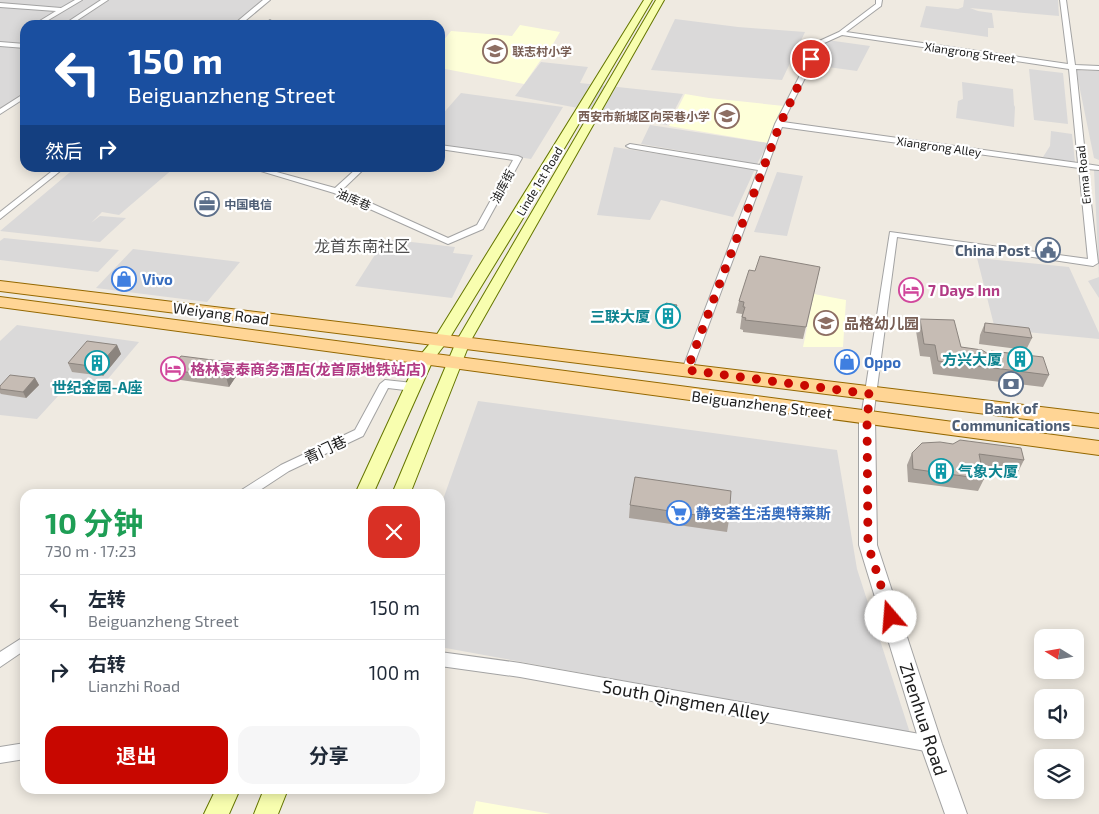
<!DOCTYPE html>
<html lang="zh">
<head>
<meta charset="utf-8">
<style>
  :root { --surface:#fff; --page:#f6f6f7; --text:#1f2937; --muted:#747a83; --line:#e0e1e3; --accent:#c80700 }
  body { margin:0; font-family:"Exo 2","Noto Sans SC",sans-serif; background:var(--page); color:var(--text); height:100vh; display:flex; flex-direction:column; font-size:19px; white-space:nowrap }
  * { box-sizing:border-box; margin:0 }
  p { font-size:16px; color:var(--muted) }
  .icon { flex:none; width:28px; height:28px; fill:none; stroke:currentColor; stroke-width:2; stroke-linecap:round; stroke-linejoin:round }
  .map { position:relative; flex:1; overflow:hidden }
  .drawer { position:absolute; left:20px; top:489px; width:425px; height:305px; display:flex; flex-direction:column; background:var(--surface); border-radius:15px; box-shadow:0 2px 12px #0003 }
  .drawer>* { flex:none }
  .banner { position:absolute; left:20px; top:20px; width:425px; height:152px; border-radius:15px; box-shadow:0 2px 12px #0003; background:#1a4fa0; color:#fff; overflow:hidden }
  .needle { width:32px; rotate:281deg }
  .controls { position:absolute; left:1034px; top:629px; display:grid; gap:10px }
  .controls a { display:grid; place-items:center; width:50px; height:50px; border-radius:10px; background:var(--surface); box-shadow:0 2px 12px #0003; font-size:25px }
  .pin { position:absolute; display:grid; place-items:center; width:42px; height:42px; color:#fff; margin:-21px; border:2px solid #fff; border-radius:50%; box-shadow:0 1px 5px #0007 }
  .me { position:absolute; width:55px; margin:-28px; rotate:342deg; stroke-linejoin:round; filter:drop-shadow(0 0 4px #0008) }
  .turn { display:flex; align-items:center; gap:18px; height:105px; padding:0 25px; font-size:22px }
  .turn .icon { width:65px; height:65px; stroke-width:2.5 }
  .turn b { display:block; font-size:35px; line-height:42px }
  .then { display:flex; align-items:center; height:48px; padding:0 25px; background:#0003; gap:10px; font-size:19px }
  .round { display:grid; place-items:center; flex:none; width:52px; height:52px; border-radius:15px; background:var(--page) }
  .head { display:flex; align-items:center; justify-content:space-between; height:85px; padding:0 25px }
  h1 { font-size:30px; font-weight:700; line-height:38px; color:#1e9e55 }
  .button { display:flex; gap:10px; margin-top:auto; padding:10px 25px }
  .button a { flex:1; height:58px; border-radius:15px; background:var(--accent); color:#fff; font-size:20px; font-weight:700; line-height:58px; text-align:center }
  .button a+a { background:var(--page); color:var(--text) }
  ul { padding:0; list-style:none }
  li { display:flex; align-items:center; gap:15px; height:65px; padding:0 25px; border-top:1px solid var(--line) }
  li div { flex:1 }
  li b { display:block; font-size:19px }
  li em { font-style:normal }
  .map>svg:first-child { display:block }
</style>
</head>
<body>
<div class="map">
<svg width="1099" height="814" viewBox="0 0 1099 814">
  <rect width="100%" height="100%" fill="#efeae1"/>
  <!-- residential -->
  <path fill="#dad9d9" d="M0,0h103l-39,25h-39v19l-25,-2z
    M109,0h155l-32,25h-162z
    M964,0h94l1,16 -89,-8 8,3 14,2 2,15h-6v9l-68,-10 6,-21 32,3 5,-2z
    M675,19l63,8 67,5 -23,48 -131,-10z
    M827,40l43,6 -13,25 -44,-6z
    M0,44l25,3v45l-25,19z
    M541,62l47,5 -8,16 103,11 -16,31 -152,-29z
    M1029,69l34,4 5,51 -34,-4z
    M1076,70l23,1v89l-5,-2z
    M962,82l51,7 1,16 1,2 -1,20 -58,-9 2,-17 5,-2z
    M461,93l102,14 -32,52 -91,-14v-28z
    M650,125l118,18 -11,21 -116,-20z
    M1051,131l21,3 3,28 -32,-5 7,-11z
    M614,147l141,22 -22,48 -72,-17 -11,20 -53,-5z
    M75,168h99l-55,47 -17,-3 -11,11 9,-7 26,2 -26,24 -100,-11z
    M1094,170h5v128l-11,-17 11,-4z
    M777,172l26,4 -16,60 -33,-4z
    M4,238l115,12 -21,22 -98,-12v-19z
    M385,239l70,8 -2,6 20,2 -21,43 -97,-12z
    M133,249l107,13 -33,40 -111,-14z
    M977,258l92,9 30,66v6l-104,-10z
    M17,325l122,17 -37,44 -32,-3 -33,36 -37,-4v-74z
    M478,401l359,49 20,119 53,164 -470,-86v-139z"/>
  <!-- education -->
  <path fill="#feffd9" d="M520,25l40,7 -14,24 -6,5 -16,23 -84,-16v-23l11,-14 61,5z
    M685,94l24,4 75,8 -15,37 -100,-17z
    M814,294l32,6 -3,47h-40z
    M476,801l75,13h-78z"/>
  <g fill="none" stroke-linecap="round" stroke-linejoin="round">
    <defs>
      <path id="minor" d="M75,0h7l-42,25 -3,-2 1,-1 18,-11 -56,-4v-4l61,5z
        M101,0h7l-38,25h-7z
        M263,0h7l-30,25h-7z
        M876,0h6l-1,6 -35,26 222,32 -8,-64h6l9,65 24,1v4l-23,-1 10,95 13,2v4l-12,-1 11,94 -5,3 -196,-29 -24,181 -6,4 -6,-4 29,-186 198,27 -9,-91 -297,-41 -90,243 -5,4 -5,-4 76,-200 -128,-22 -4,-2 4,-2 130,21 15,-41 42,-82 22,-10 37,-28zM842,35l227,34 9,94 -295,-41 39,-78z
        M270,20l3,2 -3,3h-7z
        M0,42l25,2v4l-25,-2z
        M25,93v5l-25,16v-5z
        M440,145l78,11 4,2 -39,71 -35,15 -114,-51 -83,-25h11l73,20 22,-20h8l-23,22 106,48 29,-13 36,-65 -73,-11z
        M56,168h8l-64,51v-7z
        M385,380l28,3 5,4 -5,4 -25,-3 -25,48 -74,35 -35,23h-16l2,-3 41,-26 74,-35 25,-46z
        M25,636v14l-25,17v-15z
        M440,652l80,11 411,73 6,3 2,5 -2,5 -6,3 -411,-75 -80,-11z
        M25,743v16l-25,4v-16z"/>
      <path id="tertiary" d="M867,413l5,1 3,4 2,127 65,199 25,70h-22l-25,-70 -61,-199v-127l3,-4z"/>
      <path id="secondary" d="M644,0h8l-129,218 -74,121 -16,21 -60,134h-18l63,-136 18,-22z
        M656,0h8l-194,342 -60,152h-18l64,-152z
        M216,789h24l-11,25h-25z
        M264,789h24l-10,25h-24z"/>
      <path id="primary" d="M0,281l1099,133v14l-1099,-137z
        M0,297l1099,144v14l-1099,-148z"/>
    </defs>
    <!-- minor casing -->
    <use href="#minor" stroke="#a3a3a3" stroke-width="2"/>
    <!-- tertiary casing -->
    <use href="#tertiary" stroke="#a3a3a3" stroke-width="2"/>
    <!-- secondary casing -->
    <use href="#secondary" stroke="#657600" stroke-width="2"/>
    <!-- primary casing -->
    <use href="#primary" stroke="#946800" stroke-width="2"/>
    <!-- minor -->
    <use href="#minor" fill="#fff" fill-rule="evenodd"/>
    <!-- tertiary -->
    <use href="#tertiary" fill="#fff" fill-rule="evenodd"/>
    <!-- secondary -->
    <use href="#secondary" fill="#f8feaf" fill-rule="evenodd"/>
    <!-- primary -->
    <use href="#primary" fill="#ffd595" fill-rule="evenodd"/>
  </g>
  <!-- wall -->
  <path fill="#aaa29b" d="M820,267l-17,72 -60,-7v-2l-3,-1 2,-15 -6,-1 3,-12 16,-30z
    M677,305l-1,6 -6,13 -10,-2v-7z
    M920,319l41,28 29,8 1,-4 58,24 -6,12 -110,-13 -3,-17 -10,-1 -4,-25z
    M985,323l47,15 -6,12 -47,-6 1,-9z
    M117,345l4,9 -18,22 -31,-4 -4,-9z
    M236,363l3,9 -10,15 -55,-8 -4,-9z
    M35,378l4,7 -13,13 -25,-4 -1,-1v-7z
    M922,443l102,17 -6,12 -36,-4 2,11 -6,12 -70,-9 -1,-17 5,-12z
    M630,505l99,15 -2,12 -98,-14z"/>
  <!-- shaded-wall -->
  <path fill="#8b847e" d="M677,305l-1,6 -6,13 1,-6z
    M117,345l4,9 -18,22 -5,-9z
    M236,363l3,9 -10,15 -3,-10z
    M35,378l4,7 -13,13 -3,-6z"/>
  <!-- building -->
  <path fill="#c6bcb4" stroke="#8b847e" d="M760,256l60,11 -14,60 -61,-7 1,-2 -4,-1 3,-10h-2l1,-5 -5,-1 10,-31 6,1z
    M666,303l11,2 -6,13 -11,-3z
    M920,319l34,1 7,27 21,3 11,7 -2,-6 52,6 6,18 -111,-14 -3,-16 -11,-1z
    M985,323l44,5 3,10 -48,-6z
    M87,341l30,4 -19,22 -30,-4z
    M181,356l55,7 -10,14 -56,-7z
    M10,375l25,3 -12,14 -23,-3v-3z
    M960,440l61,8 3,12 -45,-6 5,25 -71,-10 -1,-16 10,-10 18,-1 13,2z
    M635,477l96,14 -2,29 -99,-15z"/>
  <g fill="none" stroke-linecap="round" stroke-linejoin="round">
    <!-- route -->
    <path stroke="#c80700" stroke-width="9" stroke-dasharray="0 16.2" d="M811,59l-31,65 -93,246 183,24 -3,24 1,127 23,72"/>
  </g>
  <!-- icons -->
  <defs>
    <symbol id="school-ring" viewBox="-11 -11 22 22"><circle r="9.5" fill="#fff" stroke="#8d6e63" stroke-width="1.5"/><path d="M0-5L7-2L0 1L-7-2ZM-4 1L0 2.5L4 1V4Q0 6-4 4Z" fill="#8d6e63"/></symbol>
    <symbol id="office-ring" viewBox="-11 -11 22 22"><circle r="9.5" fill="#fff" stroke="#5c6f8a" stroke-width="1.5"/><path d="M-6-3h4V-5.5h4V-3h4V5H-6ZM-1-4.5V-3h2v-1.5ZM-6 0V1H6V0Z" fill="#5c6f8a"/></symbol>
    <symbol id="civic-ring" viewBox="-11 -11 22 22"><circle r="9.5" fill="#fff" stroke="#5c6f8a" stroke-width="1.5"/><path d="M-.6-6.5H3V-4.5H.6V-3L4-1V1h2V6H-6V1h2V-1L-.6-3ZM-1.2 2.5V6h2.4V2.5Z" fill="#5c6f8a"/></symbol>
    <symbol id="shop-ring" viewBox="-11 -11 22 22"><circle r="9.5" fill="#fff" stroke="#3f7fe0" stroke-width="1.5"/><path d="M-5-2.5h2.3a2.7 3.5 0 0 1 5.4 0H5L5.5 6h-11ZM-1.5-2.5h3a1.5 2.3 0 0 0-3 0Z" fill="#3f7fe0"/></symbol>
    <symbol id="hotel-ring" viewBox="-11 -11 22 22"><circle r="9.5" fill="#fff" stroke="#d1479c" stroke-width="1.5"/><path d="M-6-4.5h1.5V1H6V5H4.5V3h-9V5H-6ZM-4 0a1.8 1.8 0 1 1 3.6 0ZM.5 0V-2.5h3Q6-2.5 6 0Z" fill="#d1479c"/></symbol>
    <symbol id="building-ring" viewBox="-11 -11 22 22"><circle r="9.5" fill="#fff" stroke="#0f9aa8" stroke-width="1.5"/><path d="M-4-6H4V6H1V3H-1V6H-4ZM-2.5-4.3h1.7v1.8h-1.7ZM.8-4.3h1.7v1.8H.8ZM-2.5-1h1.7V.8h-1.7ZM.8-1h1.7V.8H.8Z" fill="#0f9aa8"/></symbol>
    <symbol id="bank-ring" viewBox="-11 -11 22 22"><circle r="9.5" fill="#fff" stroke="#5c6f8a" stroke-width="1.5"/><path d="M-6-4H6V4H-6ZM0-2.3a2.3 2.3 0 1 0 0 4.6a2.3 2.3 0 1 0 0-4.6Z" fill="#5c6f8a"/></symbol>
    <symbol id="supermarket-ring" viewBox="-11 -11 22 22"><circle r="9.5" fill="#fff" stroke="#3f7fe0" stroke-width="1.5"/><path d="M-6-5.5h2.5l.6 2H6L4.5 2H-2.5L-4.4-4H-6ZM-1.5 3.2a1.3 1.3 0 1 0 .1 0ZM3 3.2a1.3 1.3 0 1 0 .1 0Z" fill="#3f7fe0"/></symbol>
  </defs>
  <g fill-rule="evenodd">
    <use href="#school-ring" x="481" y="37" width="28" height="28"/>
    <use href="#school-ring" x="713" y="102" width="28" height="28"/>
    <use href="#office-ring" x="193" y="190" width="28" height="28"/>
    <use href="#civic-ring" x="1034" y="236" width="28" height="28"/>
    <use href="#shop-ring" x="110" y="265" width="28" height="28"/>
    <use href="#hotel-ring" x="897" y="276" width="28" height="28"/>
    <use href="#building-ring" x="654" y="302" width="28" height="28"/>
    <use href="#school-ring" x="812" y="309" width="28" height="28"/>
    <use href="#building-ring" x="1006" y="345" width="28" height="28"/>
    <use href="#shop-ring" x="833" y="348" width="28" height="28"/>
    <use href="#building-ring" x="83" y="349" width="28" height="28"/>
    <use href="#hotel-ring" x="159" y="355" width="28" height="28"/>
    <use href="#bank-ring" x="997" y="370" width="28" height="28"/>
    <use href="#building-ring" x="927" y="457" width="28" height="28"/>
    <use href="#supermarket-ring" x="665" y="499" width="28" height="28"/>
  </g>
  <g text-anchor="middle" dominant-baseline="central" stroke-width="4.5" stroke-linejoin="round" paint-order="stroke">
    <!-- far-education labels -->
    <g font-size="12" font-weight="bold" fill="#785e54" stroke="#fff" text-anchor="start">
      <text x="512" y="51">联志村小学</text>
      <text x="710" y="116" text-anchor="end">西安市新城区向荣巷小学</text>
    </g>
    <!-- far-street labels -->
    <g font-size="12" fill="#1c1c1c" stroke="#fff">
      <text transform="translate(970 52) rotate(8)">Xiangrong Street</text>
      <text transform="translate(939 146) rotate(8)">Xiangrong Alley</text>
      <text transform="translate(1083 175) rotate(-96)">Erma Road</text>
      <text transform="translate(539 181) rotate(-59)">Linde 1st Road</text>
      <text transform="translate(502 186) rotate(-62)">油库街</text>
      <text transform="translate(354 199) rotate(23)">油库巷</text>
    </g>
    <!-- far-service labels -->
    <g font-size="12" font-weight="bold" fill="#4e5e75" stroke="#fff" text-anchor="start">
      <text x="224" y="204">中国电信</text>
    </g>
    <!-- service labels -->
    <g font-size="15" font-weight="bold" fill="#4e5e75" stroke="#fff" text-anchor="end">
      <text x="1030" y="250">China Post</text>
      <text x="1011" y="408" text-anchor="middle">Bank of<tspan x="1011" dy="17">Communications</tspan></text>
    </g>
    <!-- shop labels -->
    <g font-size="15" font-weight="bold" fill="#366cbe" stroke="#fff" text-anchor="start">
      <text x="142" y="279">Vivo</text>
      <text x="864" y="362">Oppo</text>
      <text x="696" y="513">静安荟生活奥特莱斯</text>
    </g>
    <!-- hotel labels -->
    <g font-size="15" font-weight="bold" fill="#b23c85" stroke="#fff" text-anchor="start">
      <text x="928" y="290">7 Days Inn</text>
      <text x="190" y="369">格林豪泰商务酒店(龙首原地铁站店)</text>
    </g>
    <!-- street labels -->
    <g font-size="15" fill="#1c1c1c" stroke="#fff">
      <text transform="translate(221 313) rotate(7)">Weiyang Road</text>
      <text transform="translate(762 404) rotate(7)">Beiguanzheng Street</text>
      <text transform="translate(325 449) rotate(-25)">青门巷</text>
    </g>
    <!-- culture labels -->
    <g font-size="15" font-weight="bold" fill="#0d838f" stroke="#fff" text-anchor="end">
      <text x="650" y="316">三联大厦</text>
      <text x="1002" y="359">方兴大厦</text>
      <text x="97" y="387" text-anchor="middle">世纪金园-A座</text>
      <text x="958" y="471" text-anchor="start">气象大厦</text>
    </g>
    <!-- education labels -->
    <g font-size="15" font-weight="bold" fill="#785e54" stroke="#fff" text-anchor="start">
      <text x="844" y="323">品格幼儿园</text>
    </g>
    <!-- neighbourhood labels -->
    <g font-size="16" fill="#4f4f4f" stroke="#fff">
      <text x="362" y="245">龙首东南社区</text>
    </g>
    <!-- near-street labels -->
    <g font-size="18" fill="#1c1c1c" stroke="#fff">
      <text transform="translate(686 700) rotate(10)">South Qingmen Alley</text>
      <text transform="translate(924 719) rotate(72)">Zhenhua Road</text>
    </g>
  </g>
</svg>
<div class="controls">
<a><svg class="needle" viewBox="-14 -14 28 28"><path d="M0-13l5 13h-10z" fill="#e53935"/><path d="M0 13l5-13h-10z" fill="#747a83"/></svg></a>
<a><svg class="icon" aria-label="sound" viewBox="0 0 24 24"><path d="M4 9h4l5-4v14l-5-4H4zM17 9q2 3 0 6"/></svg></a>
<a><svg class="icon" aria-label="layers" viewBox="0 0 24 24"><path d="M12 4l9 5-9 5-9-5zM3 14l9 5 9-5"/></svg></a>
</div>
<div class="pin" style="left:811px;top:59px;background:#d93025"><svg class="icon" aria-label="arrive" viewBox="0 0 24 24"><path d="M6 21V4h12l-3 4 3 4H6"/></svg></div>
<svg class="me" style="left:891px;top:617px" viewBox="-20 -20 40 40"><circle r="19" fill="#fff"/><path d="M0-13L10 11 0 6-10 11z" fill="#c80700"/></svg>
<div class="banner">
<div class="turn"><svg class="icon" aria-label="left" viewBox="0 0 24 24"><path d="M17 20v-9H6M10 6l-5 5 5 5"/></svg><div><b>150 m</b>Beiguanzheng Street</div></div>
<div class="then">然后<svg class="icon" aria-label="right" viewBox="0 0 24 24"><path d="M7 20v-9h11M14 6l5 5-5 5"/></svg></div>
</div>
<section class="drawer">
<div class="head"><div><h1>10 分钟</h1><p>730 m · 17:23</p></div><a class="round" style="background:#d93025;color:#fff"><svg class="icon" aria-label="close" viewBox="0 0 24 24"><path d="M6 6l12 12M18 6L6 18"/></svg></a></div>
<ul>
<li><svg class="icon" aria-label="left" viewBox="0 0 24 24"><path d="M17 20v-9H6M10 6l-5 5 5 5"/></svg><div><b>左转</b><p>Beiguanzheng Street</p></div><em>150 m</em></li>
<li><svg class="icon" aria-label="right" viewBox="0 0 24 24"><path d="M7 20v-9h11M14 6l5 5-5 5"/></svg><div><b>右转</b><p>Lianzhi Road</p></div><em>100 m</em></li>
</ul>
<div class="button"><a>退出</a><a>分享</a></div>
</section>
</div>
</body>
</html>
